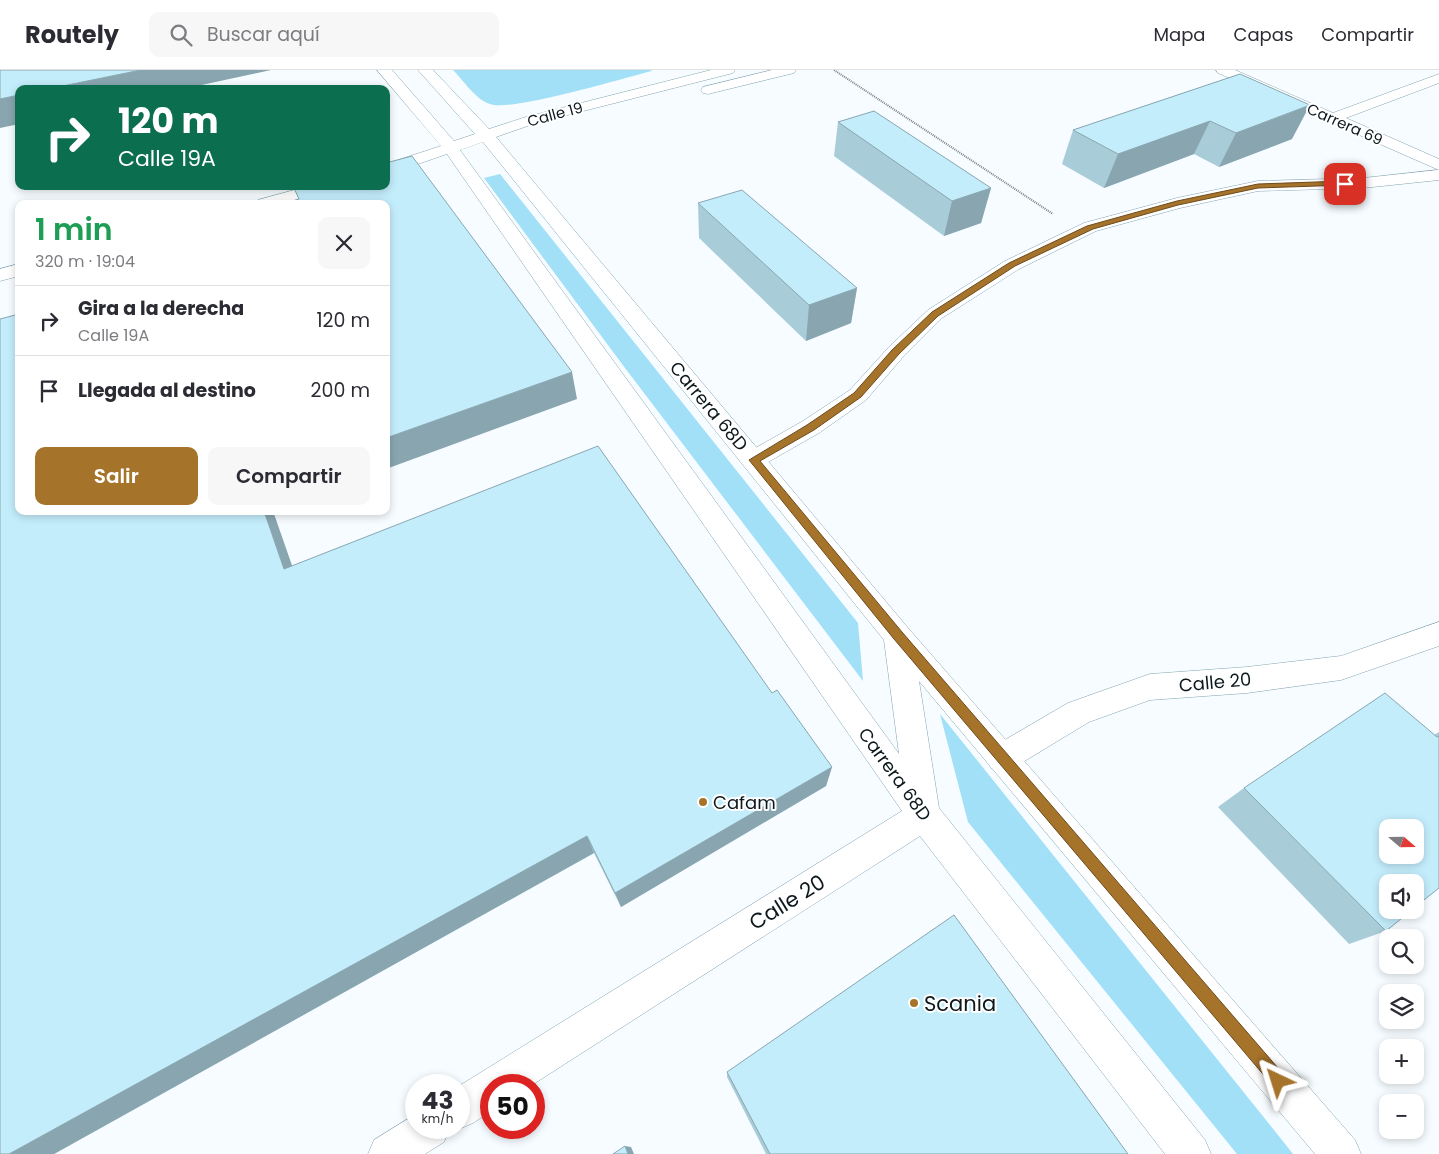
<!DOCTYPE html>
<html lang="es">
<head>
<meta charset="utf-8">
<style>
  :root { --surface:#fff; --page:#f7f7f7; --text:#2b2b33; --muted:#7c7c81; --line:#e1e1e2; --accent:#a6732b }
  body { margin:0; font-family:Poppins,sans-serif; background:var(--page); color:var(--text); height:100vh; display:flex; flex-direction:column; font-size:19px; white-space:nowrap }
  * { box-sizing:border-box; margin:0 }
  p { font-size:16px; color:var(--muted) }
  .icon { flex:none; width:28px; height:28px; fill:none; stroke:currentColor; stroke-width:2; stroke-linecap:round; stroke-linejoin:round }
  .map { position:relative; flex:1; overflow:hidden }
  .drawer { position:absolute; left:15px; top:130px; width:375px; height:315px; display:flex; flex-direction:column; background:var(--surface); border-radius:10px; box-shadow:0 2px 8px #0003 }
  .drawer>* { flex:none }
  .banner { position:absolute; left:15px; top:15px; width:375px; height:105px; border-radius:10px; box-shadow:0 2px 8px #0003; background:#0b6e4f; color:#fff; overflow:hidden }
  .needle { width:32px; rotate:110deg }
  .controls { position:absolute; left:1379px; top:749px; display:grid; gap:10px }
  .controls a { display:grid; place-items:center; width:45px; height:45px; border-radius:10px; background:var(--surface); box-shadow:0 2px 8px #0003; font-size:25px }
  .speed { position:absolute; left:405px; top:1004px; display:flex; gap:10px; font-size:25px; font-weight:700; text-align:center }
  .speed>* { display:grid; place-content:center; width:65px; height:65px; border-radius:50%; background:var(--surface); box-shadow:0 2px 8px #0003; line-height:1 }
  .speed small { font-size:12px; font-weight:400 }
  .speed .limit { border:8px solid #d22; background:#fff; color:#111 }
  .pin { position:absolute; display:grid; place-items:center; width:42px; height:42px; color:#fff; margin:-21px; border-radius:10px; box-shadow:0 2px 8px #0006 }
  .me { position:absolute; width:55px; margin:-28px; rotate:319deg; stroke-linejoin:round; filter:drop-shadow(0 0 4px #0008) }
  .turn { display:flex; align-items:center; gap:18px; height:105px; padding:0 20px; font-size:22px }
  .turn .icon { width:65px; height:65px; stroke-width:2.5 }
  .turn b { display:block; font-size:35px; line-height:42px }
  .round { display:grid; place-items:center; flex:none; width:52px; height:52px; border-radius:10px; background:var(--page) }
  .summary { display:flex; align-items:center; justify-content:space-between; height:85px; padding:0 20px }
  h1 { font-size:30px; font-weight:600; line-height:38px; color:#1e9e55 }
  .action { display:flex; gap:10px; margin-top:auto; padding:10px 20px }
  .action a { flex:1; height:58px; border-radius:10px; background:var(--accent); color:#fff; font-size:20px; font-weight:600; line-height:58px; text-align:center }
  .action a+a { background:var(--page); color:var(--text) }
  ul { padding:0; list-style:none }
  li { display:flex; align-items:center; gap:15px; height:70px; padding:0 20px; border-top:1px solid var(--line) }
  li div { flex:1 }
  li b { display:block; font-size:19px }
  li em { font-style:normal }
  header { display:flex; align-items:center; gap:30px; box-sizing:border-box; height:70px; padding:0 25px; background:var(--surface); border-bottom:1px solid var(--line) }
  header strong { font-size:24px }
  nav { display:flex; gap:28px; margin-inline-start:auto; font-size:18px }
  .search { width:350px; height:45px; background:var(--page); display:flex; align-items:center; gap:12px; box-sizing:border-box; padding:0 18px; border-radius:10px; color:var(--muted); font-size:19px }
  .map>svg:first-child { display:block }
</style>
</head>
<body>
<header>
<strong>Routely</strong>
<div class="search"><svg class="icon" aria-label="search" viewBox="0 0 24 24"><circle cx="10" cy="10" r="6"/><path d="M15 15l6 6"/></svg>Buscar aquí</div>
<nav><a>Mapa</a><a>Capas</a><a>Compartir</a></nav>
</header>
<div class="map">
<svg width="1439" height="1084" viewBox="0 0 1439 1084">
  <rect width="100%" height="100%" fill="#f6fcff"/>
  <!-- green -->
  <path fill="#a1e0f7" d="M453,0h198l1,1c-29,7 -140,41 -162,33 -14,-4 -27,-24 -37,-34z
    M500,104l358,449 5,58 -238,-313 -141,-190z
    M940,644l334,416 19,24h-56l-269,-332z"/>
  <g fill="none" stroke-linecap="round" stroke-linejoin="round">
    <defs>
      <path id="street" d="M1216,0h19l98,43 106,-39v9l-93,35 93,41v11l-221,-97z
        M1439,100v10l-76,8 -105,3 -78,17 -84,23 -77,38 -77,49 -39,39 -37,43 -47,33 -58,33 -8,2 -8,-2 -4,-6 4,-6 58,-33 47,-31 39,-43 39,-37 77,-49 79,-38 93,-25 81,-17 105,-3z
        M1439,552v24l-98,34 -94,13 -97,7 -61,22 -76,46 -11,4 -11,-4 -5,-10 5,-10 77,-45 82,-29 97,-7 94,-11z"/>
      <path id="secondary" d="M377,0h15l62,71 21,-7 -57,-64h15l56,59 37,-12 185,-47h24l-2,3 -197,50 -40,14 412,491 447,512 6,14h-46l-396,-473 20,127 266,332 6,14h-46l-245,-318 -388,249h-41v26l-18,12 -14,6 -3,-1h3v-42l443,-275 -455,-657 -61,21v-11l55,-18zM483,72l401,498 15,114 -439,-604z
        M772,0h24l-2,3 -86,21 -5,-1 -2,-3 2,-3z
        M309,116h28l-2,4 -51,14h-29l3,-4z
        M19,194v12l-19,5v-12z
        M416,1044v14h34l-6,14 -19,12h-57l6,-14z"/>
    </defs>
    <!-- street casing -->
    <use href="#street" stroke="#84a4b0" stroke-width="1"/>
    <!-- secondary casing -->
    <use href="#secondary" stroke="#84a4b0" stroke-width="1"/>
    <!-- path -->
    <path stroke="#798286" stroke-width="2" stroke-dasharray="1 1" stroke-linecap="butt" d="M834,0l219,144"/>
    <!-- street -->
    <use href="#street" fill="#fff" fill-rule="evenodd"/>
    <!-- secondary -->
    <use href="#secondary" fill="#fff" fill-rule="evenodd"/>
  </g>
  <!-- wall -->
  <path fill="#a9ccd9" d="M1240,4l52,65 -73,28 -25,-13 -90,34 -42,-24 11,-34z
    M838,52l153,66 -10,35 -37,13 -110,-80z
    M698,133l159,85 -6,35 -45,18 -107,-103z
    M19,441l273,55 480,127 60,74 -6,19 -205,121 -27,-54 -540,301z
    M1439,662v156l-53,43 -37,13 -131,-137 26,-19 190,-53z
    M727,1002l401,82h-362l-39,-77z"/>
  <!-- shaded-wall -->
  <path fill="#89a6b0" d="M141,0h130l-88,19h-135z
    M19,25v29l-19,4v-29z
    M1310,35l-18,34 -73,28 17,-34z
    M1210,51l-16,33 -90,34 14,-34z
    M991,118l-10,35 -37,13 8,-35z
    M857,218l-6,35 -45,18 3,-36z
    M572,302l5,27 -191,70v-31z
    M264,441h9l29,83 -18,-25z
    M832,697l-6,19 -205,121 -6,-14z
    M587,766l7,17 -540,301h-45z
    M625,1076l6,1 3,7h-6z"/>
  <!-- building -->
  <path fill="#c4edfc" stroke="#89a6b0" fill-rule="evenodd" d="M0,0h141l-93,19h-29v6l-19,4z
    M1240,4l70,31 -74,28 -26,-12 -92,33 -45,-24z
    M874,41l117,77 -39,13 -114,-79z
    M412,86l160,216 -186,66v-234h-104l17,-5 -6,-13h93v-23z
    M742,120l115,98 -48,17 -111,-102z
    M19,244v197h245l20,58 314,-123 174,247 5,-3 55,77 -217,126 -28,-57 -578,318h-9v-835z
    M1385,623l52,44 2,-1v152l-24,19v-25h-27v28h24l-26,21 -142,-143zM1388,758h27v27h-27z
    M954,845l174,239h-358l-43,-82z
    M625,1076l3,8h-15z"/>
  <!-- route -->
  <path fill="#a6732b" stroke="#6c4b1c" d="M1345,111l4,3 -1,1 -90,3 -80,17 -85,24 -78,37 -77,50 -39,38 -38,43 -47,33 -54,31 142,171 382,443 3,6 -3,5 -6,3 -5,-3 -379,-447 -145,-179 58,-35 47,-32 38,-43 40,-38 77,-49 78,-37 90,-25 81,-17z"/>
  <!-- markers -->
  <g fill="#a6732b" stroke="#fff" stroke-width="2">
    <circle cx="703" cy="732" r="5"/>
    <circle cx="914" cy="933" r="5"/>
  </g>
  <g text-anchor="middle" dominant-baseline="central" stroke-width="4" stroke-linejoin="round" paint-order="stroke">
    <!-- far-street labels -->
    <g font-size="15" fill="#0c181c" stroke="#fff">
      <text transform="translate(555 44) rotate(-15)">Calle 19</text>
      <text transform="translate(1345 54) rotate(24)">Carrera 69</text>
    </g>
    <!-- street labels -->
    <g font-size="18" fill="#0c181c" stroke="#fff">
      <text transform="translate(709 336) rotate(50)">Carrera 68D</text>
      <text transform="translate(1215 612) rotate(-5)">Calle 20</text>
      <text transform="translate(895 704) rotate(54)">Carrera 68D</text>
    </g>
    <!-- poi labels -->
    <g font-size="18" fill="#0c181c" stroke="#fff" text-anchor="start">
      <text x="713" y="732">Cafam</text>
    </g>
    <!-- near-street labels -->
    <g font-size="21" fill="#0c181c" stroke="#fff">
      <text transform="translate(787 832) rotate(-32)">Calle 20</text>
    </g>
    <!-- near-poi labels -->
    <g font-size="21" fill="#0c181c" stroke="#fff" text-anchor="start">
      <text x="924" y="933">Scania</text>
    </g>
  </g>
</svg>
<div class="controls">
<a><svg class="needle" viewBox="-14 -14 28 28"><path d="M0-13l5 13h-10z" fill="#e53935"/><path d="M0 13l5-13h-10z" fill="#7c7c81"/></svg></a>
<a><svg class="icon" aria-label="sound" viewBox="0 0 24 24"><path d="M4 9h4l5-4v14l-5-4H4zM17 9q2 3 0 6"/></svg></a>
<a><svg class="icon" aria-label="search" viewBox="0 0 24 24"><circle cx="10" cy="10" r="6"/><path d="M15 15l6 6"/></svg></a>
<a><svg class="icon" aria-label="layers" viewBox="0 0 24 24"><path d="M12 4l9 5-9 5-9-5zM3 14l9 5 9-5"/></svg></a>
<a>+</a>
<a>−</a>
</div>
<div class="speed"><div>43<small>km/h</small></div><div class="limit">50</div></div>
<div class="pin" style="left:1345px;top:114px;background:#d93025"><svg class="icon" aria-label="arrive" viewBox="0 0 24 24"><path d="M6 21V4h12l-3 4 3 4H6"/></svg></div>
<svg class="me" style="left:1278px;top:1011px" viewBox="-20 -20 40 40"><path d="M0-17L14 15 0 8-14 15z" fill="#a6732b" stroke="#fff" stroke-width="4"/></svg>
<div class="banner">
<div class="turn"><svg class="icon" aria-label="right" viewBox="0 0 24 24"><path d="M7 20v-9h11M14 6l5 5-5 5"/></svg><div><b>120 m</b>Calle 19A</div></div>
</div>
<section class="drawer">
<div class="summary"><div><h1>1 min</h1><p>320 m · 19:04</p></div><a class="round"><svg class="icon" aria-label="close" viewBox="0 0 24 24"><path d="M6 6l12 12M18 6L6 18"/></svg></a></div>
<ul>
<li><svg class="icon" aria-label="right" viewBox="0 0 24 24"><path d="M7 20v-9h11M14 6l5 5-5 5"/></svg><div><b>Gira a la derecha</b><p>Calle 19A</p></div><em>120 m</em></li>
<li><svg class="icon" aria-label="arrive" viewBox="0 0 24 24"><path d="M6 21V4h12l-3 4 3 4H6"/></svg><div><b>Llegada al destino</b></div><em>200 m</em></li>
</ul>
<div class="action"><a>Salir</a><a>Compartir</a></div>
</section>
</div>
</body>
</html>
